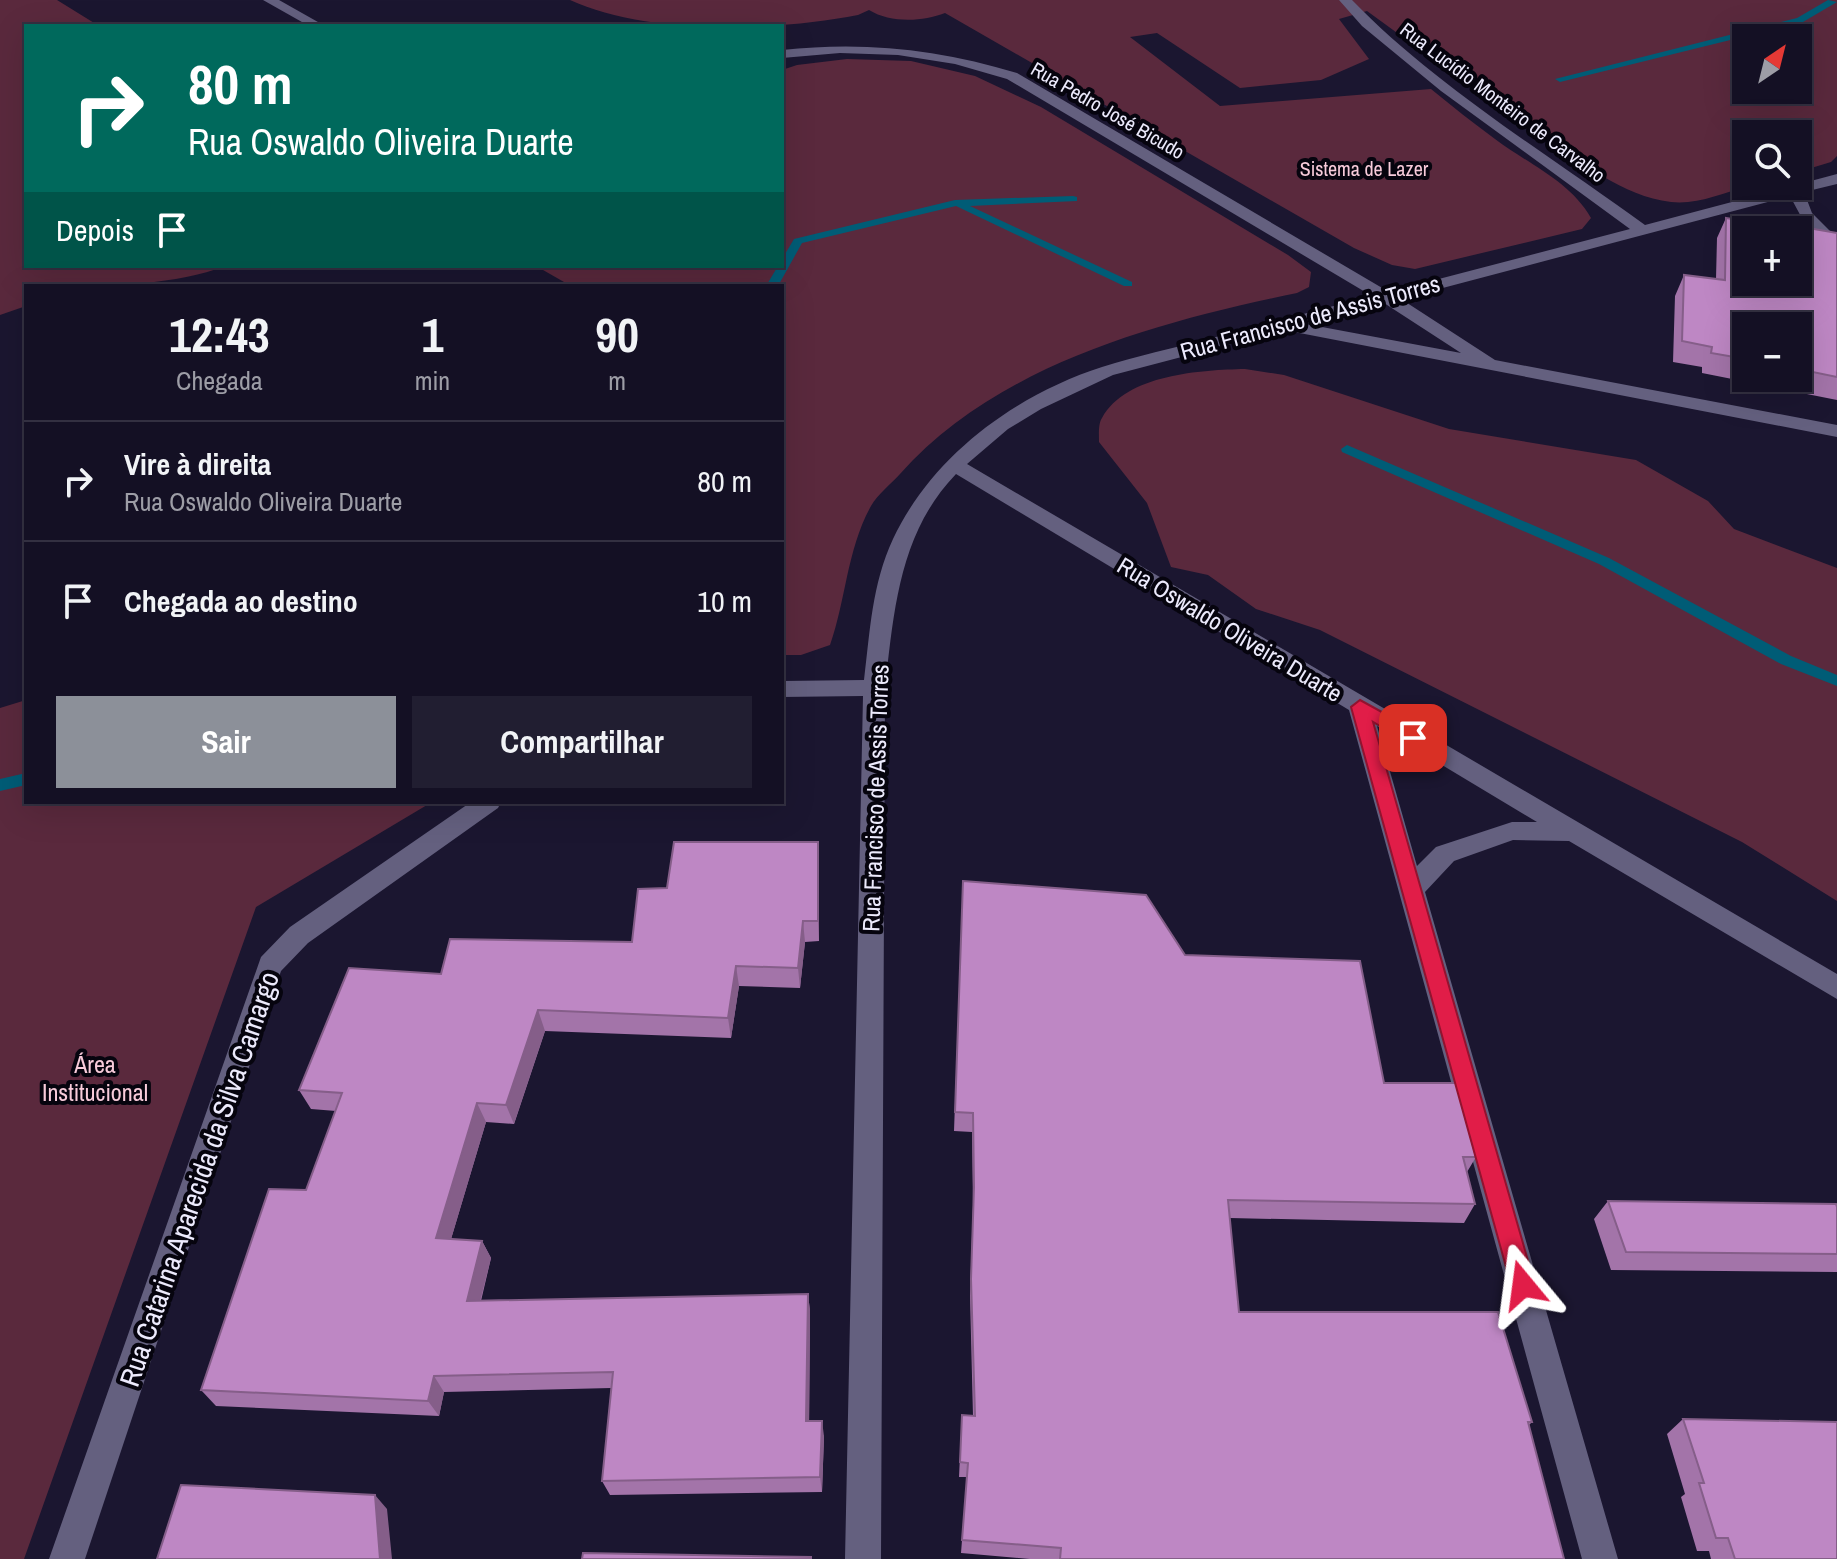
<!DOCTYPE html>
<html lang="pt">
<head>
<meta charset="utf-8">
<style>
  :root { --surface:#141024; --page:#211e31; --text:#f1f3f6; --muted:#9d9da6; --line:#333041; --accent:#8c9099 }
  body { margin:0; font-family:"Archivo Narrow",sans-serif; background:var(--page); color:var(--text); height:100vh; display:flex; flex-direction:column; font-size:30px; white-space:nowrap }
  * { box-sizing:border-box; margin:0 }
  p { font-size:26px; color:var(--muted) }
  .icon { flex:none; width:44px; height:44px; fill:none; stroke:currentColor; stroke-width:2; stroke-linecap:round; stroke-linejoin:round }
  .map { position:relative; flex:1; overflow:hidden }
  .side { position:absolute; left:24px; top:284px; width:760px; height:520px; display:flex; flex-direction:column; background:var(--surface); border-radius:0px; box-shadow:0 8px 32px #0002,0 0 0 2px var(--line) }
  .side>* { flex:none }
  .top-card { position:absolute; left:24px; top:24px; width:760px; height:244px; border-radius:0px; box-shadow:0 8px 32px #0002,0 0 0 2px var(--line); background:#00695c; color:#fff; overflow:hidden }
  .needle { width:52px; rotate:35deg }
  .tools { position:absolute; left:1732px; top:24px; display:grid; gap:16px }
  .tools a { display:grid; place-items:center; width:80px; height:80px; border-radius:0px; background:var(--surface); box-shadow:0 8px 32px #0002,0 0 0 2px var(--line); font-size:40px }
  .pin { position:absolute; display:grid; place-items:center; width:68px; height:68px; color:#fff; margin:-34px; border-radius:16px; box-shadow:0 4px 12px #0006 }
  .me { position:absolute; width:88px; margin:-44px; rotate:344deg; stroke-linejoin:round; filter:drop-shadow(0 0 6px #0008) }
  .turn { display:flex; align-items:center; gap:28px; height:168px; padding:0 32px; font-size:36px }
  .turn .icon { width:104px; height:104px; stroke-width:2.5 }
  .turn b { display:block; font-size:56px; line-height:68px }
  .then { display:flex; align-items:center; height:76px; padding:0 32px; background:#0003; gap:16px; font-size:30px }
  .eta { display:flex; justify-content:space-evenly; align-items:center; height:136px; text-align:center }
  .eta b { font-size:48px; font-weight:700; line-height:56px }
  .cta { display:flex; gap:16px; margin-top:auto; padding:16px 32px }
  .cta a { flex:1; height:92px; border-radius:0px; background:var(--accent); color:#fff; font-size:32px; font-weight:700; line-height:92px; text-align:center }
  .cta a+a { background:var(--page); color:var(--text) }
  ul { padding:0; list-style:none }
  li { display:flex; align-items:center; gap:24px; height:120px; padding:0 32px; border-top:2px solid var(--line) }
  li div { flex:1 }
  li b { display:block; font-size:30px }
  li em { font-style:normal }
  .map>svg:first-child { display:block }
</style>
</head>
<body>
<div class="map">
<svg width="1837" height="1559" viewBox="0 0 1837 1559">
  <rect width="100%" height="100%" fill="#1b1630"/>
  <!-- green -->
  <path fill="#5a293d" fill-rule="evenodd" d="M0,0h57l42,26h-73v240h199c-56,22 -139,20 -199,20v20l-26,9z
    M570,0h1267v156l-6,6 -33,10v-38h-52l2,52c-25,7 -51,19 -77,16 -49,-6 -89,-40 -129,-67 -60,-40 -117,-82 -175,-124l-28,8 30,40 -48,21 -81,8 -83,-55 -27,4 90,69 211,-17c21,17 42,34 64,50 33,25 75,42 96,79l-9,11 -167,40 -23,-4 -38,-17 -409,-235c-23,9 -55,10 -76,-3l-11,5c-82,16 -210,21 -288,-15zM1746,38h52v52h-52z
    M847,59l64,2 64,15 66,31 247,148 23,17 -2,15 -12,6c-139,29 -299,71 -397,181 -9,10 -22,20 -29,32 -24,43 -25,94 -41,139l-29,10h-19v-369h-211l-35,-20h246v-196l15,-5z
    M1245,369l39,6 165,54 187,31 72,41 26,28 103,39v333l-95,-59 -422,-212 -64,-21 -48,-34 -37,-8 -24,-64 -48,-61c0,-7 -1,-18 3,-24 24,-44 100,-48 143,-49z
    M26,700v102h406l-176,105 -232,652h-24v-851z"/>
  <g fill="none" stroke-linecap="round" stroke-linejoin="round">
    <!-- stream -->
    <path fill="#005c76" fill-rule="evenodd" d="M1828,0l9,2 -34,20 -243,60 -5,-3 242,-61z
      M1073,196l4,1v4l-107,5 162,76v4h-8l-168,-80 -154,37 -24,43h-12l12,-20h4v-7l12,-20 161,-39z
      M1347,445l262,113 182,98 46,19v11l-56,-22 -182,-100 -257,-112 -1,-3z
      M26,773v12l-26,6v-12z"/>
    <!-- minor -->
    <path fill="#64607f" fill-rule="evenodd" d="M263,0h16l46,26h-16z
      M1339,0h13c82,85 197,155 293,225l192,-51v10l-33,8 8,21 25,25v14l-6,-2 -26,-26 -15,-28 -389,103 94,61 342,65v12l-553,-107 -171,45 -72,34 -33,20 -41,35 870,510v25l-268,-158 -56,-1 -59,21 -29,31 193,667h-36l-233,-849 -393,-236c-57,59 -62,137 -71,214l-4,871h-36l18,-863 -81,1v-16l82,-1c6,-49 8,-96 29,-141 39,-83 122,-144 209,-172 35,-11 71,-19 106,-28 55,-14 110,-29 164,-43l-365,-217 -52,-15 -57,-9 -58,-2 -58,5v-8c81,-9 157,-1 235,23l372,219 241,-63 -189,-138 -79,-65zM1384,303l77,50 -155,-29zM1377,726l160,96h-25l-76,25 -19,19z
      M471,802h30l-3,6 -190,135 -27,28 -196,588h-36l212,-602 29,-30z"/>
  </g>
  <!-- wall -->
  <path fill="#a374a9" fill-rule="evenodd" d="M1726,218l29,5 2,-4 80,14v167l-135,-27v-6l-29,-5 2,-66 9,-21 32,4 1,-41zM1746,326h52v52h-52z
    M819,863v78l-14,1 -5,46 -61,-2 -8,52 -186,-7 -31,93 -28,-2 -35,117 31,2 9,17 -10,43 327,-7 2,17 -1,110 15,15 -2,56 -212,3 -8,-14 9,-93 -167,4 -5,24 -223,-10 -15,-16 105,-200 30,-79 -25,-2 -12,-19 142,-116 191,-32 35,-54z
    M963,881l222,74 199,128 92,74 -9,15 8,32 -11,19 -234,-5 9,94 293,110 -3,3 35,134h-534l-69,-6 6,-76h-8l3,-62 11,1 -3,-120 3,-90 -1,-74 -18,-1z
    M1608,1201l229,6v65l-226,-2 -17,-51z
    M1683,1419l154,140h-126l-2,-8h-12l-16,-54 4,-3 -18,-60z"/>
  <!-- shaded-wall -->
  <path fill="#855e89" d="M818,842l1,21v78l-1,-20z
    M803,921l2,21 -5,46 -2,-20z
    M736,966l3,20 -8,52 -3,-20z
    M538,1010l7,21 -31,93 -8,-19z
    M477,1103l9,19 -40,134 -10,-18z
    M482,1241l9,17 -15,60 -9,-17z
    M808,1294l2,17 -1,126 -3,-16z
    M434,1376l10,16 -5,24 -11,-15z
    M822,1421l2,15 -2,56 -2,-15z
    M375,1495l12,14 5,50h-12z"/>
  <!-- building -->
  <path fill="#be87c4" stroke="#855e89" stroke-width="2" fill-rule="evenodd" d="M1726,218l31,5v-4l80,14v144l-39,-8v-43h-52v33l-35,-6 1,-6 -30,-6 2,-66 41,5zM1746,230h52v52h-52z
    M674,842h144v79h-15l-5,47 -62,-2 -8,52 -190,-8 -32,95 -29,-2 -41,135 46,3 -15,60 341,-7 -2,127h16l-2,56 -218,4 11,-109 -179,4 -6,25 -227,-11 68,-201 37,1 36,-97 -43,-3 50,-122 92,6 9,-35 182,3 6,-53 29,-1z
    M963,881l183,14 39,60 175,6 24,122h72l20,74h-13l12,47 -247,-4 11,112h259l34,110h-4l36,137h-504l1,-11 -99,-8 6,-77 -8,-1 2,-47 13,1 -4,-137 3,-92 -1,-74 -18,-1z
    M1608,1201l228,3 1,3v47l-211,-2z
    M1683,1419l154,3v137h-102l-7,-21h-12l-17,-55h5z
    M181,1485l194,10 5,64h-223z
    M583,1553l228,4v2h-229z"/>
  <!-- route -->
  <path fill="#e11d48" stroke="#92132f" stroke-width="2" d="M1360,700l60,33 2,5 -2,4h-13l-34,-20 162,563 -4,8 -8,4 -9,-4 -3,-8 -160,-578z"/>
  <g text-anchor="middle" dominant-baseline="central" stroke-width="8" stroke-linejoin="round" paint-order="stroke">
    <!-- far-street labels -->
    <g font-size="20" fill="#eceafc" stroke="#06040e">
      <text transform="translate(1503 102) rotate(37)">Rua Lucídio Monteiro de Carvalho</text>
      <text transform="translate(1108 110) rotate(30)">Rua Pedro José Bicudo</text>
    </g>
    <!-- far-park labels -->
    <g font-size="20" fill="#f8cbda" stroke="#06040e">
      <text x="1364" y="168">Sistema de Lazer</text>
    </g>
    <!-- street labels -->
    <g font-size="24" fill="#eceafc" stroke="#06040e">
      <text transform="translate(1310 317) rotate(-15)">Rua Francisco de Assis Torres</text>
      <text transform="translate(1230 629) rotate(31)">Rua Oswaldo Oliveira Duarte</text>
      <text transform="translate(875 798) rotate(-88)">Rua Francisco de Assis Torres</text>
    </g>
    <!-- park labels -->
    <g font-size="24" fill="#f8cbda" stroke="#06040e">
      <text x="95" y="1064">Área<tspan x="95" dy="28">Institucional</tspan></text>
    </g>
    <!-- near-street labels -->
    <g font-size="28" fill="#eceafc" stroke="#06040e">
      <text transform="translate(199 1179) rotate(-71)">Rua Catarina Aparecida da Silva Camargo</text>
    </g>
  </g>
</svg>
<div class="tools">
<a><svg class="needle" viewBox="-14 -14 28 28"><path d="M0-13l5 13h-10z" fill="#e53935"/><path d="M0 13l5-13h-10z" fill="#9d9da6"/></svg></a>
<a><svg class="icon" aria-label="search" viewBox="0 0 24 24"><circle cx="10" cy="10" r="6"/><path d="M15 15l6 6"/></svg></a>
<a>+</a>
<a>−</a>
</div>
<div class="pin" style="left:1413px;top:738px;background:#d93025"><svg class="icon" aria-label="arrive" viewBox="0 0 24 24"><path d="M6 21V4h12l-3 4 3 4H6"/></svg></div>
<svg class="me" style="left:1523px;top:1285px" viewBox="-20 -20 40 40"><path d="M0-17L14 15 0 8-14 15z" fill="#e11d48" stroke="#fff" stroke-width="4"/></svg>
<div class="top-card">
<div class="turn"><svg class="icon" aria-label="right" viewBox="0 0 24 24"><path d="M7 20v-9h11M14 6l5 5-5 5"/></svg><div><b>80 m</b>Rua Oswaldo Oliveira Duarte</div></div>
<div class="then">Depois<svg class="icon" aria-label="arrive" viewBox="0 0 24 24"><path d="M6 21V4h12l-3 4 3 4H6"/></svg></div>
</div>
<section class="side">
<div class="eta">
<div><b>12:43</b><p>Chegada</p></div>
<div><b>1</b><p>min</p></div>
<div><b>90</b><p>m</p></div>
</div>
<ul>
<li><svg class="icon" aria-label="right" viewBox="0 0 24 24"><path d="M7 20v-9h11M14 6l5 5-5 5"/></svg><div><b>Vire à direita</b><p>Rua Oswaldo Oliveira Duarte</p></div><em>80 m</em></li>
<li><svg class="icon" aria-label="arrive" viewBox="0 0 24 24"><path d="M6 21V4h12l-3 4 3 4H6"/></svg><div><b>Chegada ao destino</b></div><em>10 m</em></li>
</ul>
<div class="cta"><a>Sair</a><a>Compartilhar</a></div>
</section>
</div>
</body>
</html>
